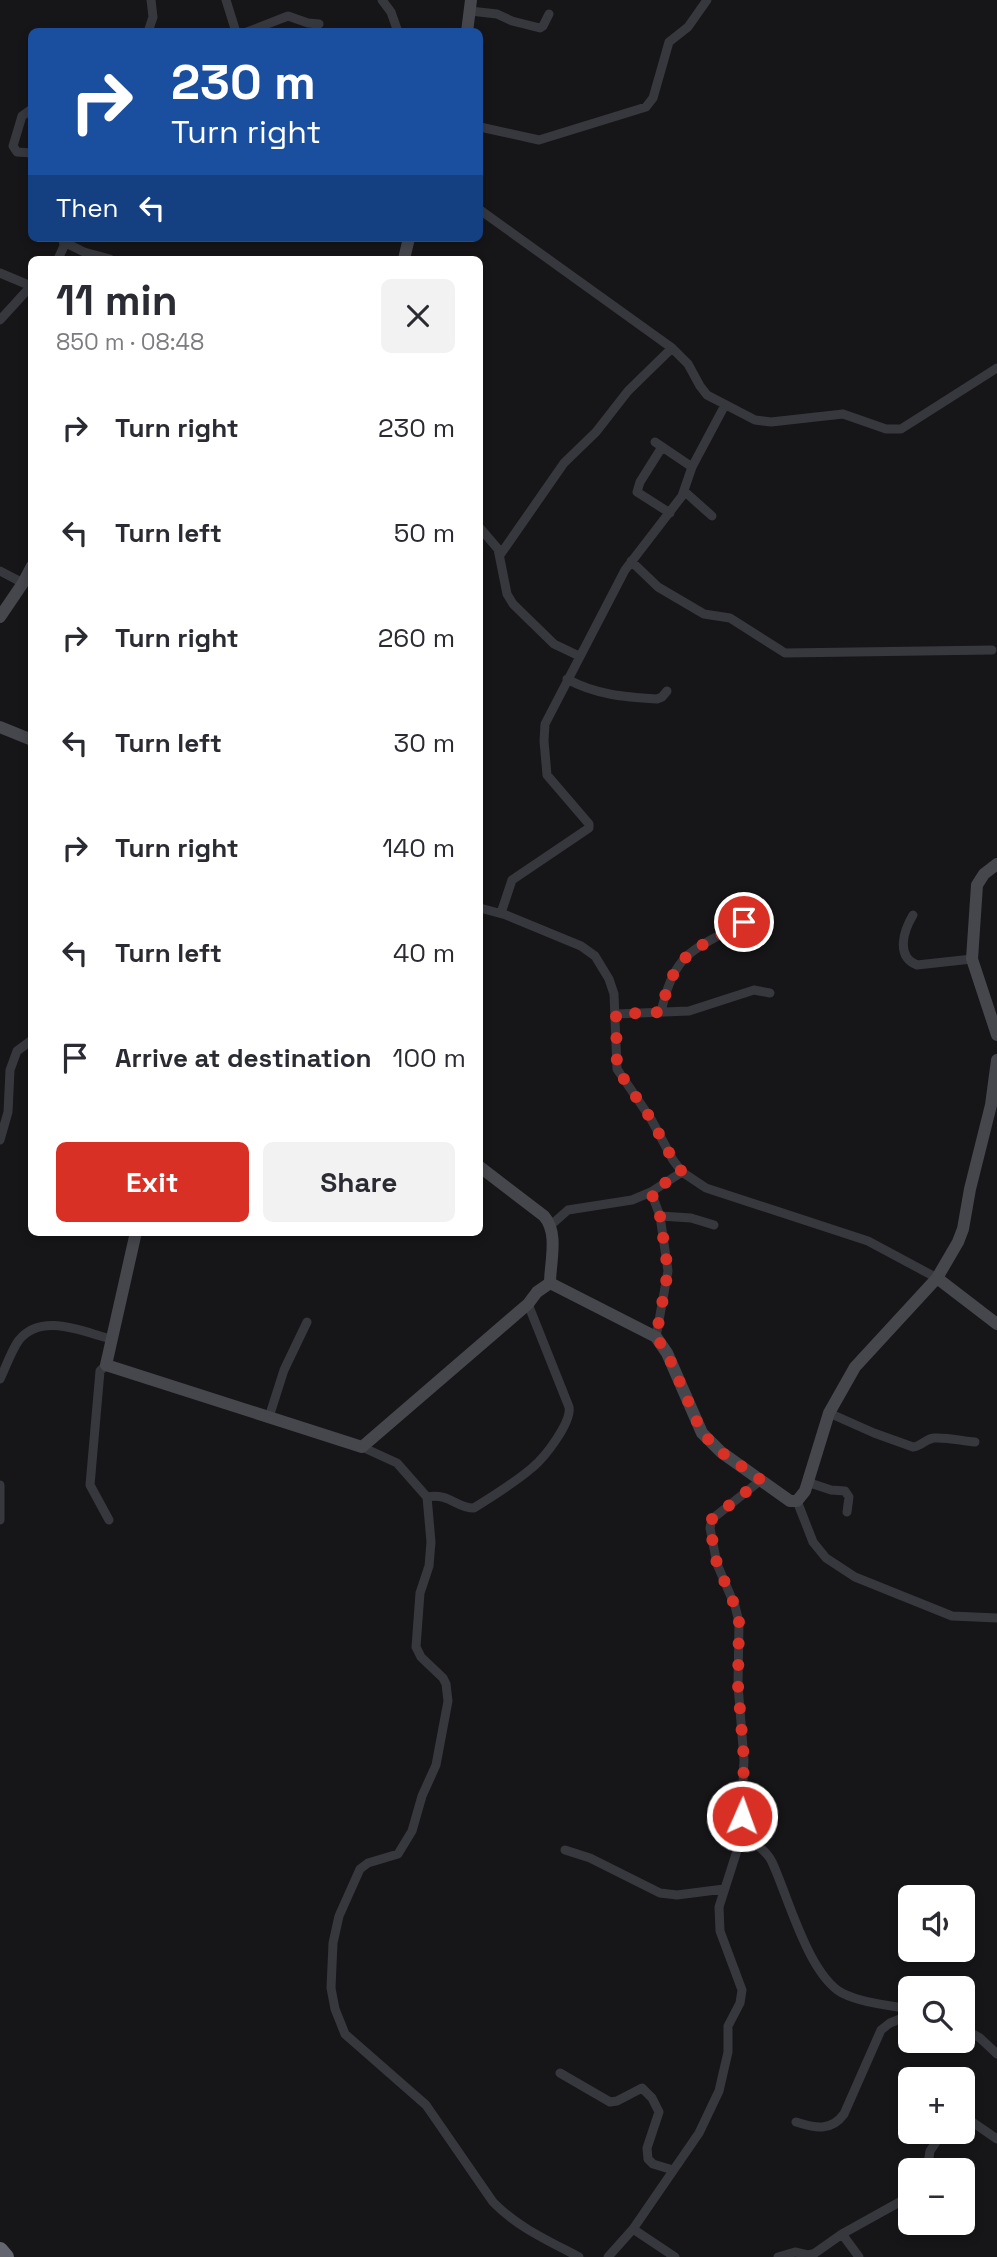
<!DOCTYPE html>
<html lang="en">
<head>
<meta charset="utf-8">
<style>
  :root { --surface:#fff; --page:#f2f2f3; --text:#2b2b33; --muted:#7c7c81; --accent:#d93025 }
  body { margin:0; font-family:"Space Grotesk",sans-serif; background:var(--page); color:var(--text); height:100vh; display:flex; flex-direction:column; font-size:26px; white-space:nowrap }
  * { box-sizing:border-box; margin:0 }
  p { font-size:23px; color:var(--muted) }
  .icon { flex:none; width:38px; height:38px; fill:none; stroke:currentColor; stroke-width:2; stroke-linecap:round; stroke-linejoin:round }
  .map { position:relative; flex:1; overflow:hidden }
  .drawer { position:absolute; left:28px; top:256px; width:455px; height:980px; display:flex; flex-direction:column; background:var(--surface); border-radius:10px; box-shadow:0 4px 10px #0003 }
  .drawer>* { flex:none }
  .hud { position:absolute; left:28px; top:28px; width:455px; height:214px; border-radius:10px; box-shadow:0 4px 10px #0003; background:#1a4fa0; color:#fff; overflow:hidden }
  .tools { position:absolute; left:898px; top:1885px; display:grid; gap:14px }
  .tools a { display:grid; place-items:center; width:77px; height:77px; border-radius:10px; background:var(--surface); box-shadow:0 4px 10px #0003; font-size:35px }
  .pin { position:absolute; display:grid; place-items:center; width:60px; height:60px; color:#fff; margin:-30px; border:4px solid #fff; border-radius:50%; box-shadow:0 2px 7px #0007 }
  .me { position:absolute; width:77px; margin:-38px; rotate:2deg; stroke-linejoin:round; filter:drop-shadow(0 0 5px #0008) }
  .turn { display:flex; align-items:center; gap:24px; height:147px; padding:0 28px; font-size:32px }
  .turn .icon { width:91px; height:91px; stroke-width:2.5 }
  .turn b { display:block; font-size:49px; line-height:60px }
  .then { display:flex; align-items:center; height:66px; padding:0 28px; background:#0003; gap:14px; font-size:26px }
  .round { display:grid; place-items:center; flex:none; width:74px; height:74px; border-radius:10px; background:var(--page) }
  .head { display:flex; align-items:center; justify-content:space-between; height:119px; padding:0 28px }
  h1 { font-size:42px; font-weight:700; line-height:52px }
  .action { display:flex; gap:14px; margin-top:auto; padding:14px 28px }
  .action a { flex:1; height:80px; border-radius:10px; background:var(--accent); color:#fff; font-size:28px; font-weight:700; line-height:80px; text-align:center }
  .action a+a { background:var(--page); color:var(--text) }
  ul { padding:0; list-style:none }
  li { display:flex; align-items:center; gap:21px; height:105px; padding:0 28px }
  li div { flex:1 }
  li b { display:block; font-size:26px }
  li em { font-style:normal }
  .map>svg:first-child { display:block }
</style>
</head>
<body>
<div class="map">
<svg width="997" height="2257" viewBox="0 0 997 2257">
  <rect width="100%" height="100%" fill="#161618"/>
  <g fill="none" stroke-linecap="round" stroke-linejoin="round">
    <!-- street -->
    <path stroke="#37383d" stroke-width="9" d="M226,0l10,32
      M382,0l9,12 7,20
      M470,11l27,3 15,7 28,7 3,-2 6,-12
      M148,32l5,-15 -2,-17
      M247,32l41,-16 20,7 11,1
      M32,109l-10,7 -9,30 4,6 15,1
      M480,127l59,13 107,-33 7,-9 16,-56 19,-15 19,-27
      M480,210l192,138 16,16 12,22 7,9 48,25 16,2 72,-8 43,15h15l96,-61
      M64,242l20,10 26,7
      M58,259l6,-13 -1,-8
      M0,273l31,13 -31,34
      M655,442l37,25
      M662,447l-22,35 -3,10 33,21
      M684,491l28,25
      M480,528l18,21 9,45 6,10 41,40 25,12
      M500,555l64,-92 32,-31 32,-41 44,-43
      M631,561l27,26 46,27 26,4 55,35 207,-3
      M0,571l23,12
      M567,679c29,16 58,18 90,20l5,-2 5,-6
      M480,908l26,7 75,31 14,10 14,23 5,15 3,75 34,50 22,41 9,12 24,16 162,53 69,37
      M501,913l11,-33 77,-52v-4l-42,-49 -3,-34 1,-17 80,-154 57,-74 10,-29 33,-62
      M913,915c-9,15 -18,41 4,50l55,-6
      M661,1012c14,-62 32,-61 83,-90
      M616,1014l73,-3 65,-21 16,3
      M0,1140l8,-28 2,-42 7,-19 15,-11
      M651,1192l9,24 8,55 -12,66
      M660,1216l31,2 23,7
      M551,1225l17,-15 64,-10 19,-8 31,-20
      M106,1365l-6,6 -10,114 19,35
      M0,1379c6,-12 11,-28 19,-39 23,-28 64,-8 92,-1
      M829,1413l45,20 39,14c9,-1 12,-8 21,-9 13,-1 28,3 41,4
      M269,1417l15,-47 23,-48
      M362,1447l35,16 30,34 4,45 -2,24 -9,27 -4,54 5,10 22,21 3,6 2,17 -12,64 -14,31 -10,35 -14,23 -30,9 -8,6 -21,47 -6,27 -2,45 4,21 10,25 81,71 67,97c24,25 56,39 86,55
      M761,1480l-49,39 -2,9 7,36 18,42 4,16 -1,63 6,75 -3,66c5,16 24,20 31,36 16,34 36,112 70,131 20,10 46,12 68,16
      M807,1482l24,8 14,1 4,6 -2,15
      M0,1485v35
      M427,1497c24,-4 28,11 47,11 19,-12 42,-26 59,-41 12,-10 39,-45 36,-60l-41,-103
      M797,1501l16,41 13,16 29,19 97,39 45,2
      M565,1850l25,8 70,35 17,2 47,-6
      M962,2028l18,10 17,16
      M560,2073l50,29 7,-1 25,-13 10,10 7,14 -12,36 1,11 5,5 20,6
      M962,2115l35,24
      M796,2122c19,6 35,10 48,-8l37,-84 9,-7 20,-8
      M927,2170l3,-19 13,-19
      M633,2229l42,28
      M842,2234l17,23
      M608,2257l25,-28 66,-96 20,-42 9,-39v-26l12,-23 2,-13 -22,-59 -1,-24 24,-75
      M778,2257l17,-5 13,3 7,-2 27,-19 63,-35 5,-5"/>
    <!-- secondary -->
    <path stroke="#45474d" stroke-width="12" d="M467,32l4,-32
      M404,259l5,-21
      M0,617l23,-34 9,-17
      M0,727l32,13
      M997,864l-13,10 -7,11 -5,74 25,76
      M480,1167l64,49c15,17 6,47 6,67
      M136,1232l-30,133 256,82 166,-143 9,-12 13,-9 106,54 11,16 35,80 19,19 69,49h7l8,-10 24,-78 26,-46 82,-89 60,46
      M937,1278l21,-36 5,-13 7,-40 21,-84 6,-45"/>
    <!-- highway -->
    <path stroke="#63666e" stroke-width="16" d="M0,2250l6,7"/>
  </g>
  <g fill="none" stroke-linecap="round" stroke-linejoin="round">
    <!-- route -->
    <path stroke="#d93025" stroke-width="12" stroke-dasharray="0 21.6" d="M742,1816l2,-56 -6,-75 1,-63 -4,-16 -18,-42 -7,-36 2,-9 49,-39 -40,-28 -19,-19 -35,-80 -11,-16 12,-66 -8,-55 -9,-24 31,-20 -9,-12 -22,-41 -34,-50 -1,-55 45,-2c14,-62 32,-61 83,-90"/>
  </g>
</svg>
<div class="tools">
<a><svg class="icon" aria-label="sound" viewBox="0 0 24 24"><path d="M4 9h4l5-4v14l-5-4H4zM17 9q2 3 0 6"/></svg></a>
<a><svg class="icon" aria-label="search" viewBox="0 0 24 24"><circle cx="10" cy="10" r="6"/><path d="M15 15l6 6"/></svg></a>
<a>+</a>
<a>−</a>
</div>
<div class="pin" style="left:744px;top:922px;background:#d93025"><svg class="icon" aria-label="arrive" viewBox="0 0 24 24"><path d="M6 21V4h12l-3 4 3 4H6"/></svg></div>
<svg class="me" style="left:742px;top:1816px" viewBox="-20 -20 40 40"><circle r="17" fill="#d93025" stroke="#fff" stroke-width="3"/><path d="M0-11L8 9 0 5-8 9z" fill="#fff"/></svg>
<div class="hud">
<div class="turn"><svg class="icon" aria-label="right" viewBox="0 0 24 24"><path d="M7 20v-9h11M14 6l5 5-5 5"/></svg><div><b>230 m</b>Turn right</div></div>
<div class="then">Then<svg class="icon" aria-label="left" viewBox="0 0 24 24"><path d="M17 20v-9H6M10 6l-5 5 5 5"/></svg></div>
</div>
<section class="drawer">
<div class="head"><div><h1>11 min</h1><p>850 m · 08:48</p></div><a class="round"><svg class="icon" aria-label="close" viewBox="0 0 24 24"><path d="M6 6l12 12M18 6L6 18"/></svg></a></div>
<ul>
<li><svg class="icon" aria-label="right" viewBox="0 0 24 24"><path d="M7 20v-9h11M14 6l5 5-5 5"/></svg><div><b>Turn right</b></div><em>230 m</em></li>
<li><svg class="icon" aria-label="left" viewBox="0 0 24 24"><path d="M17 20v-9H6M10 6l-5 5 5 5"/></svg><div><b>Turn left</b></div><em>50 m</em></li>
<li><svg class="icon" aria-label="right" viewBox="0 0 24 24"><path d="M7 20v-9h11M14 6l5 5-5 5"/></svg><div><b>Turn right</b></div><em>260 m</em></li>
<li><svg class="icon" aria-label="left" viewBox="0 0 24 24"><path d="M17 20v-9H6M10 6l-5 5 5 5"/></svg><div><b>Turn left</b></div><em>30 m</em></li>
<li><svg class="icon" aria-label="right" viewBox="0 0 24 24"><path d="M7 20v-9h11M14 6l5 5-5 5"/></svg><div><b>Turn right</b></div><em>140 m</em></li>
<li><svg class="icon" aria-label="left" viewBox="0 0 24 24"><path d="M17 20v-9H6M10 6l-5 5 5 5"/></svg><div><b>Turn left</b></div><em>40 m</em></li>
<li><svg class="icon" aria-label="arrive" viewBox="0 0 24 24"><path d="M6 21V4h12l-3 4 3 4H6"/></svg><div><b>Arrive at destination</b></div><em>100 m</em></li>
</ul>
<div class="action"><a>Exit</a><a>Share</a></div>
</section>
</div>
</body>
</html>
